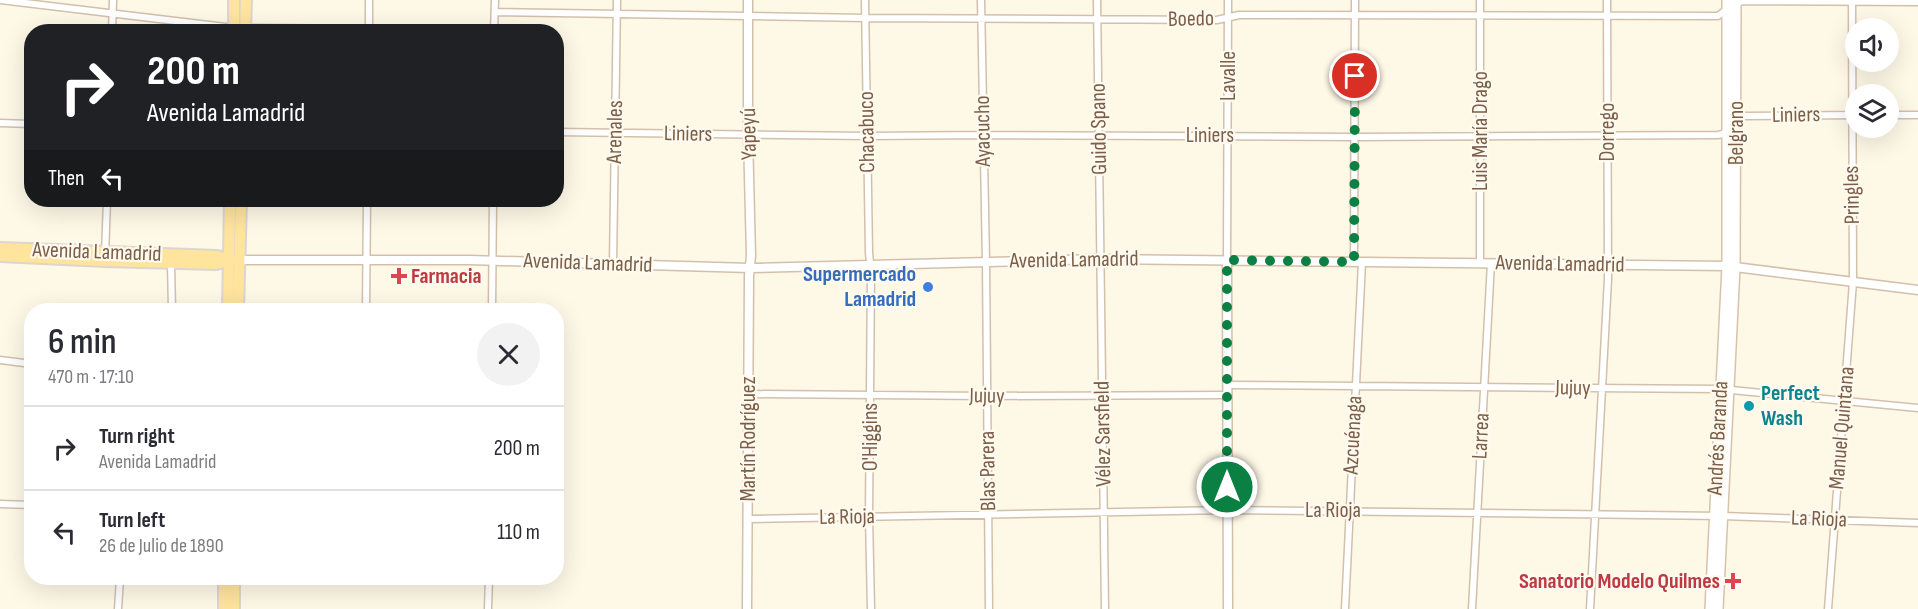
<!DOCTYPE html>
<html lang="en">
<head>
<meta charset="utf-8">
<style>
  :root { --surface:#fff; --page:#f2f2f3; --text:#2b2b33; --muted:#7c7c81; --line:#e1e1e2 }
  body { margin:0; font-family:"Sofia Sans Condensed",sans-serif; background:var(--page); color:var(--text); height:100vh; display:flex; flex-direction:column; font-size:22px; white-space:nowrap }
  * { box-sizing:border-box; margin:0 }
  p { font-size:20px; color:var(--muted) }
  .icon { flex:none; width:33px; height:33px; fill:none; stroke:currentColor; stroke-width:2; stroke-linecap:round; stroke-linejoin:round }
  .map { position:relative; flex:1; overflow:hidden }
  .sheet { position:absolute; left:24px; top:303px; width:540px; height:282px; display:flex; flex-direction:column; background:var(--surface); border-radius:24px; box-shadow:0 6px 24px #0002 }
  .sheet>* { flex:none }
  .hud { position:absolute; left:24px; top:24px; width:540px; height:183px; border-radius:24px; box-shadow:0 6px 24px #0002; background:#202124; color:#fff; overflow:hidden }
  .tools { position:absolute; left:1845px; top:18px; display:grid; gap:12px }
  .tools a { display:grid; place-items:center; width:54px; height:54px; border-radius:50%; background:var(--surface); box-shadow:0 6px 24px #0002; font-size:30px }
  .pin { position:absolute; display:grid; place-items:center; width:51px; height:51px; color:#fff; margin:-26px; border:3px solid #fff; border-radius:50%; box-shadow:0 2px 6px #0007 }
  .me { position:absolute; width:66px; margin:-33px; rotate:0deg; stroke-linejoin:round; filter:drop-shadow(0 0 4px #0008) }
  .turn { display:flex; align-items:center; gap:21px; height:126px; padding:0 24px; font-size:27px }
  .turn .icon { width:78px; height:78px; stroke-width:2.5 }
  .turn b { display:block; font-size:42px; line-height:51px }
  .then { display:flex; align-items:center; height:57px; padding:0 24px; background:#0003; gap:12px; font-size:22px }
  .round { display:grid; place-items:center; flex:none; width:63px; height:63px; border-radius:32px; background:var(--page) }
  .summary { display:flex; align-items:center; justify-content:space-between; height:102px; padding:0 24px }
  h1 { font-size:36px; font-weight:600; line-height:45px }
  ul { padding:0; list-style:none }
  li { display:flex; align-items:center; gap:18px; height:84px; padding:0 24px; border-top:2px solid var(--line) }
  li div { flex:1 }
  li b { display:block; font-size:22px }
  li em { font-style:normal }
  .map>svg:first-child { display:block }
</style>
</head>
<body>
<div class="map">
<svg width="1918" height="609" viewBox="0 0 1918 609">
  <rect width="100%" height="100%" fill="#fef8e7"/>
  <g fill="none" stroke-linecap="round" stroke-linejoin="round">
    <defs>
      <path id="minor" d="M0,0l234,28
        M865,0l4,253 2,18 -2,246 2,92
        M981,0l5,262 3,347
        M1097,0l8,609
        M1735,3l8,-2 175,1
        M495,12l370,6 352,2 22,-5 479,1 9,-7
        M246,28l248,2
        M494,31l1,-31
        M112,32l1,-32
        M369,32v-32
        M1888,115h30
        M1735,120l8,-4 113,-1
        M0,123l32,1
        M556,132l311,4 116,-1 372,2 363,-2 5,-1 4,-4
        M105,255l2,-55
        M1227,260l1,-260
        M1354,262l1,-262
        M171,263l1,47
        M1480,263v-263
        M613,264l4,-264
        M366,310l1,-110
        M492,310l1,-110
        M0,360l32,4
        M1227,385l494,4 197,19
        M748,394l239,2 240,-1
        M0,504l32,1
        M748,519l479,-9 495,6 196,7
        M118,609l2,-31
        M488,609l1,-31
        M1345,609l17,-347
        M1472,609l19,-346
        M1590,609l18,-330 -1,-279
        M1828,609l25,-327 -1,-282"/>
      <path id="tertiary" d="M239,260h230l281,8 351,-9 626,7 191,24
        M1227,260l1,349
        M747,609l2,-333 2,-20 -3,-121v-135"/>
      <path id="secondary" d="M1710,609l17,-343v-266
        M1718,609l17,-342 1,-267"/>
      <path id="primary" d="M234,32v-32
        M245,32l1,-32
        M0,248l217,8 12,4
        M0,256l105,5 111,3 13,-4h10
        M228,310l2,-110
        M238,310l3,-110
        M224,609v-31
        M234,609v-31"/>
    </defs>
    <!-- minor casing -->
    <use href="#minor" stroke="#d3c0ab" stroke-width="9"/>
    <!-- tertiary casing -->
    <use href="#tertiary" stroke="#d3c0ab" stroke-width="11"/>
    <!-- secondary casing -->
    <use href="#secondary" stroke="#d8c3aa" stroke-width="12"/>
    <!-- primary casing -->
    <use href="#primary" stroke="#ddd5cf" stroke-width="14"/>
    <!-- minor -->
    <use href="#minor" stroke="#fff" stroke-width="6"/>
    <!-- tertiary -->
    <use href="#tertiary" stroke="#fff" stroke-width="8"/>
    <!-- secondary -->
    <use href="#secondary" stroke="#fff" stroke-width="9"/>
    <!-- primary -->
    <use href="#primary" stroke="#ffe49d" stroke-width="10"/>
  </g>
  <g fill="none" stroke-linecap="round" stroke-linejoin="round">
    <!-- route -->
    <path stroke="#0b8043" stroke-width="10" stroke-dasharray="0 18" d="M1227,487v-227l127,2 1,-186"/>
  </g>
  <!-- markers -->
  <g fill="#e0444e" stroke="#fffaef" stroke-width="2">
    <path d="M396 267h6v6h6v6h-6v6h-6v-6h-6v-6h6z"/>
    <path d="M1730 572h6v6h6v6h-6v6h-6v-6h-6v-6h6z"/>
  </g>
  <circle fill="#3f7fe0" stroke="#fffaef" stroke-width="2" cx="928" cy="287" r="6"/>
  <circle fill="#0f9aa8" stroke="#fffaef" stroke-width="2" cx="1749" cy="406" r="6"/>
  <g text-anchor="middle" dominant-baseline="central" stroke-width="4.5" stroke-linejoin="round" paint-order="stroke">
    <!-- street labels -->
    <g font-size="22" fill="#7c5f48" stroke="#fffaef">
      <text transform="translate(1191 19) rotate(-1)">Boedo</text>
      <text transform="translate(1228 76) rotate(-90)">Lavalle</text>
      <text transform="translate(1796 115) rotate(-1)">Liniers</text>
      <text transform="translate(1099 129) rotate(-91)">Guido Spano</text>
      <text transform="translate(983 131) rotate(-91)">Ayacucho</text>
      <text transform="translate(1480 131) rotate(-90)">Luis María Drago</text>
      <text transform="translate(615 132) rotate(-89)">Arenales</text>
      <text transform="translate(867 132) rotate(-91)">Chacabuco</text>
      <text transform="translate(1607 132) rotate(-90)">Dorrego</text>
      <text transform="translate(1736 133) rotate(-90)">Belgrano</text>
      <text transform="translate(688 134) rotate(1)">Liniers</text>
      <text transform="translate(749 134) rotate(-91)">Yapeyú</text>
      <text x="1210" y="135">Liniers</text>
      <text transform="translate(1852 195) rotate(-91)">Pringles</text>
      <text transform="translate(97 252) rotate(2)">Avenida Lamadrid</text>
      <text transform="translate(1074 260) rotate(-1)">Avenida Lamadrid</text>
      <text transform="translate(588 263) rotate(2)">Avenida Lamadrid</text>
      <text transform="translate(1560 264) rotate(1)">Avenida Lamadrid</text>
      <text transform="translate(1573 388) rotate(1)">Jujuy</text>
      <text transform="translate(987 396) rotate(1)">Jujuy</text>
      <text transform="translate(1842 428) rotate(-85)">Manuel Quintana</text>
      <text transform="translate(1103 434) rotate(-91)">Vélez Sarsfield</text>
      <text transform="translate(1353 435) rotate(-87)">Azcuénaga</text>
      <text transform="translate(1481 436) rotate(-87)">Larrea</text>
      <text transform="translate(870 437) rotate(-90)">O'Higgins</text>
      <text transform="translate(1718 438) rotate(-87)">Andrés Baranda</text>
      <text transform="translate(748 439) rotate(-90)">Martín Rodríguez</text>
      <text transform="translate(988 471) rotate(-91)">Blas Parera</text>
      <text x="1333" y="510">La Rioja</text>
      <text transform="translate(847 517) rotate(-1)">La Rioja</text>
      <text transform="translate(1819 519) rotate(2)">La Rioja</text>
    </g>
    <!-- shop labels -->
    <g font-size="22" font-weight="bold" fill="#366cbe" stroke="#fffaef" text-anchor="end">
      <text x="916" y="274">Supermercado<tspan x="916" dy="25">Lamadrid</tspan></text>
    </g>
    <!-- health labels -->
    <g font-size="22" font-weight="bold" fill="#be3a42" stroke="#fffaef" text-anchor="start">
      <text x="411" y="276">Farmacia</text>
      <text x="1720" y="581" text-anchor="end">Sanatorio Modelo Quilmes</text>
    </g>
    <!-- culture labels -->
    <g font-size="22" font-weight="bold" fill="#0d838f" stroke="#fffaef" text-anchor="start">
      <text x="1761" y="393">Perfect<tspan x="1761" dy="25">Wash</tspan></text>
    </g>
  </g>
</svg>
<div class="tools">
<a><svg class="icon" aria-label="sound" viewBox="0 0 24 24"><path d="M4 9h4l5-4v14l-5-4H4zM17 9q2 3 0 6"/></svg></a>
<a><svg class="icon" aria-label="layers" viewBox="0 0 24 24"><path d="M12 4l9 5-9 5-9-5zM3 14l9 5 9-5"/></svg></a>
</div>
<div class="pin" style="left:1355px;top:76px;background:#d93025"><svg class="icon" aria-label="arrive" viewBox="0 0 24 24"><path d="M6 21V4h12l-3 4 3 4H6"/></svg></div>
<svg class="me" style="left:1227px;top:487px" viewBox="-20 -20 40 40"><circle r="17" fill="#0b8043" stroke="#fff" stroke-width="3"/><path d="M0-11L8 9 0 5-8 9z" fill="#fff"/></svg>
<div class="hud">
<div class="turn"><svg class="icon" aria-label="right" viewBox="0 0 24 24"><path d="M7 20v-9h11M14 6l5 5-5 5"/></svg><div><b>200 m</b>Avenida Lamadrid</div></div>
<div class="then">Then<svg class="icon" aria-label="left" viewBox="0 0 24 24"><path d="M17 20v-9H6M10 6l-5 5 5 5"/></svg></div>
</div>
<section class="sheet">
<div class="summary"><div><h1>6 min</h1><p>470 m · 17:10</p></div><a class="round"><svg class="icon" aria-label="close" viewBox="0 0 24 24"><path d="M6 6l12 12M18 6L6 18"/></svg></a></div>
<ul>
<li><svg class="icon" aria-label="right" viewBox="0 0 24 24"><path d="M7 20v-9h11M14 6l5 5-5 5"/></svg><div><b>Turn right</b><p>Avenida Lamadrid</p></div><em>200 m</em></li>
<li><svg class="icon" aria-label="left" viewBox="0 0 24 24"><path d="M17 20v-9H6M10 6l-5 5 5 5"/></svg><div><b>Turn left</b><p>26 de Julio de 1890</p></div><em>110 m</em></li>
</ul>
</section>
</div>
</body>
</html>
